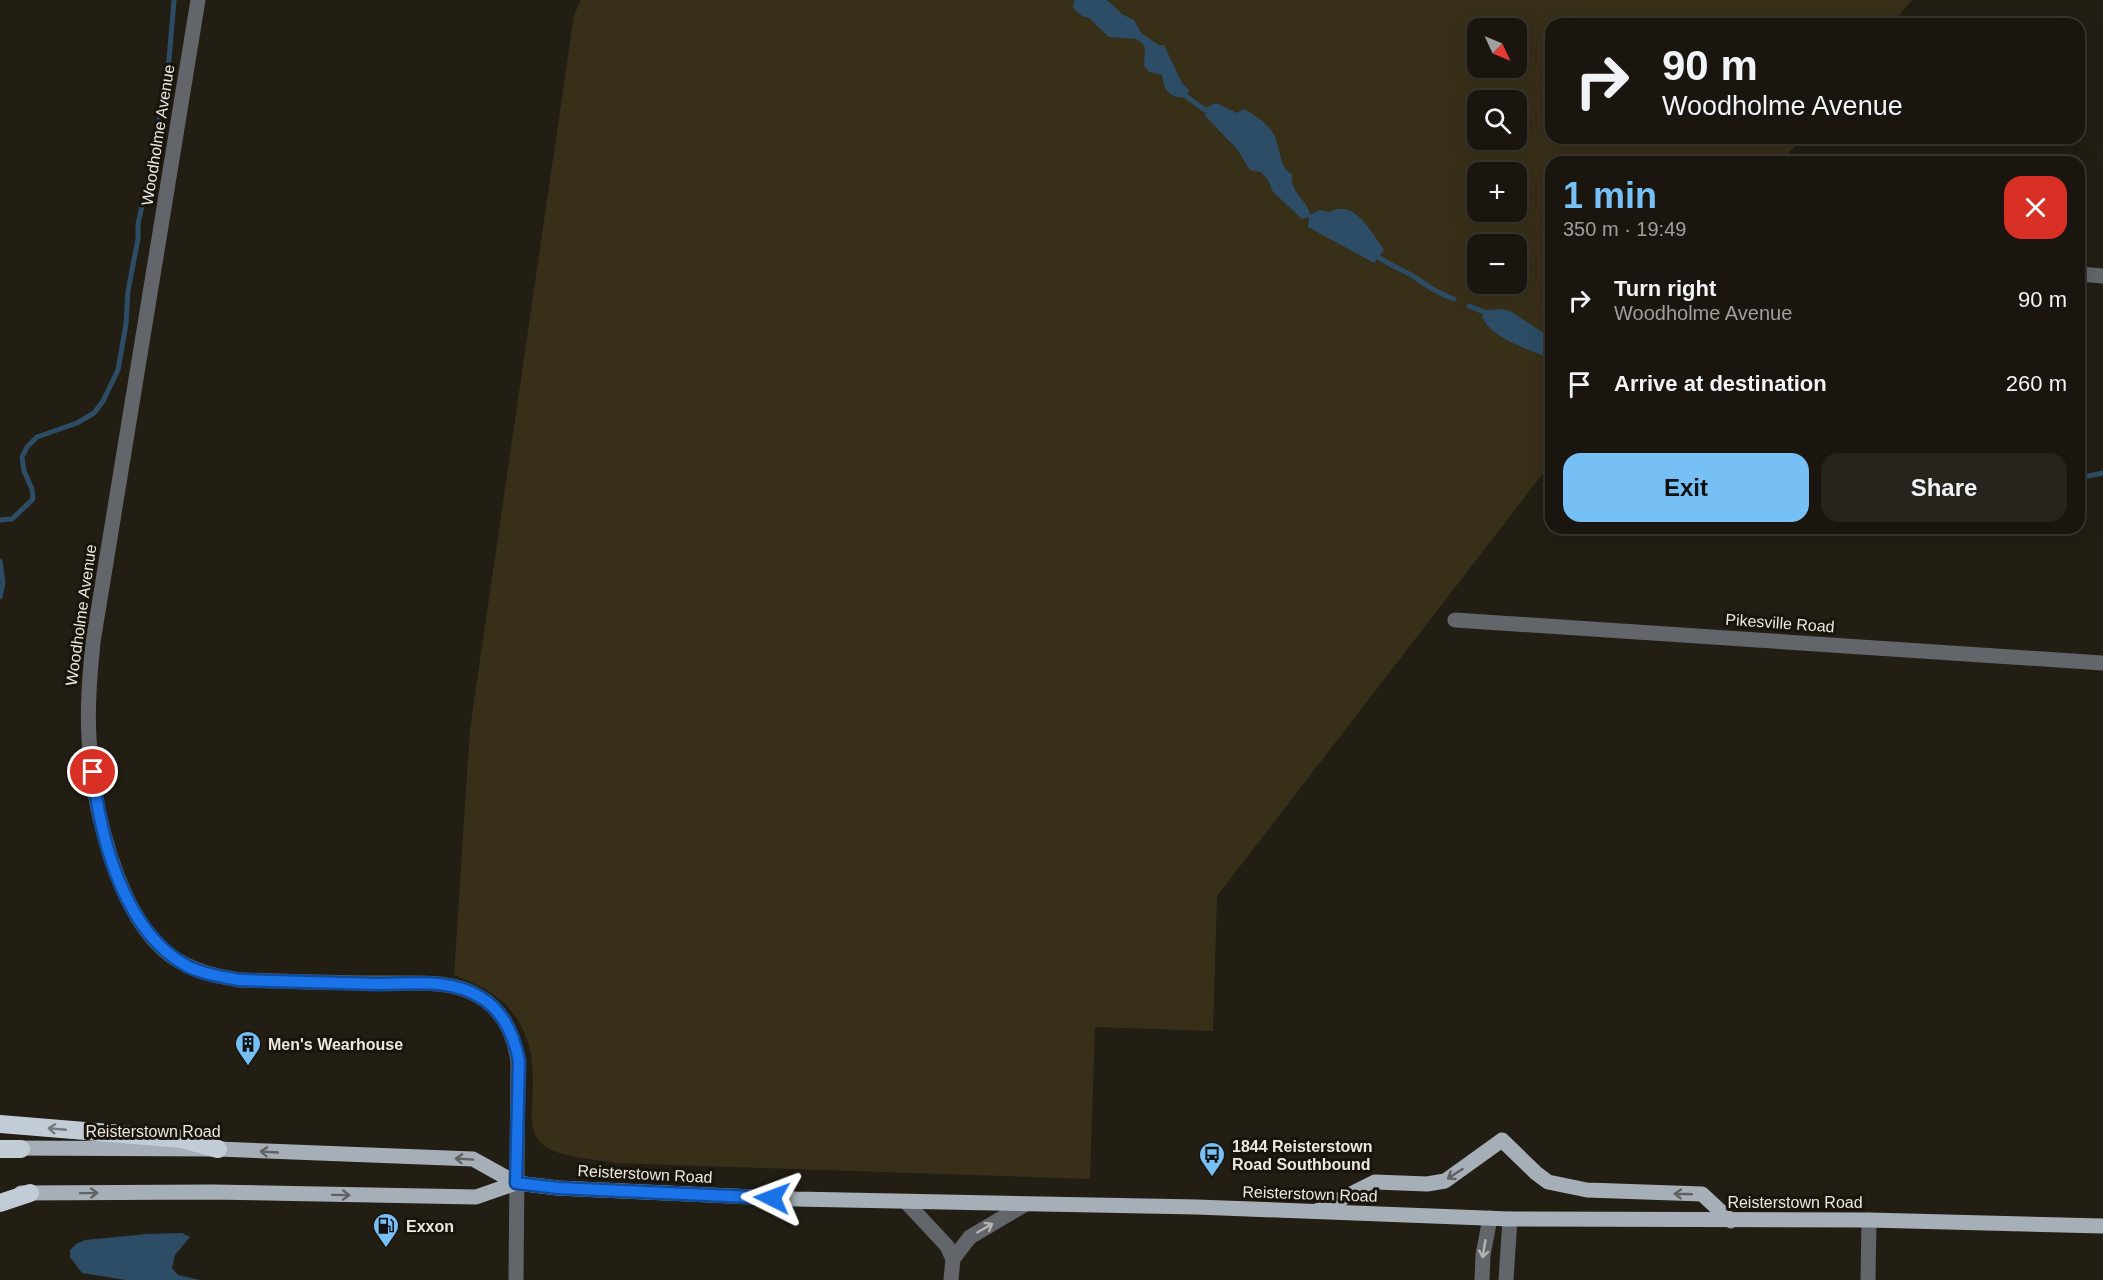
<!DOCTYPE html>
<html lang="en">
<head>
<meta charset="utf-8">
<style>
  :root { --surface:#1a160f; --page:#27231d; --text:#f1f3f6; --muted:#9f9f9e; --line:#38352f; --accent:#76c0f6 }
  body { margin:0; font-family:Helvetica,sans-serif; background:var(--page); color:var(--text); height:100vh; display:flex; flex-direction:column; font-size:22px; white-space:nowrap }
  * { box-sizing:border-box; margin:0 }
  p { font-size:20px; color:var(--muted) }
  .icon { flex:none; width:33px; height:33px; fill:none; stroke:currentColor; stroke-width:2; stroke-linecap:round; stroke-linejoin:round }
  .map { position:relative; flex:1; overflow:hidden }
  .details { position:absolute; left:1545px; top:156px; width:540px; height:378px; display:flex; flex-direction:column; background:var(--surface); border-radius:18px; box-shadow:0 6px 24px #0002,0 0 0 2px var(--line) }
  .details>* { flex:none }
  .top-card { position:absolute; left:1545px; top:18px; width:540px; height:126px; border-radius:18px; box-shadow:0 6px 24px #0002,0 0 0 2px var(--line); background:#1a160f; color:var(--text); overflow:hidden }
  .needle { width:39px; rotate:134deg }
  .fabs { position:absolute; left:1467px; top:18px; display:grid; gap:12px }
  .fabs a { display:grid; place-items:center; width:60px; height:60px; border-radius:12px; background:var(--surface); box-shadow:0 6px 24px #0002,0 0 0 2px var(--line); font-size:30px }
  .pin { position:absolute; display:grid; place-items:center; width:51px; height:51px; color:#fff; margin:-26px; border:3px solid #fff; border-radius:50%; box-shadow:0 2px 6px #0007 }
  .me { position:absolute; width:66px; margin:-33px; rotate:273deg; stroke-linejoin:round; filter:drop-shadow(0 0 4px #0008) }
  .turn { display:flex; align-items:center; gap:21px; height:126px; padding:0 18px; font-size:27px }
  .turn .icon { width:78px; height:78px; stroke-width:2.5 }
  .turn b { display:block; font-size:42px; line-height:51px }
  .round { display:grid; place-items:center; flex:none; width:63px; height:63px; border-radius:18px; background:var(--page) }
  .headline { display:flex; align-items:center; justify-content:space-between; height:102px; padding:0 18px }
  h1 { font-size:36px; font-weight:600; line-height:45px; color:var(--accent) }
  .action { display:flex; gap:12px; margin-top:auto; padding:12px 18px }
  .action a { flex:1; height:69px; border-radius:18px; background:var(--accent); color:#111; font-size:24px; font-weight:600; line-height:69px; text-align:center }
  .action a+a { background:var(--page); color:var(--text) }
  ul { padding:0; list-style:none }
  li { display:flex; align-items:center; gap:18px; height:84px; padding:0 18px }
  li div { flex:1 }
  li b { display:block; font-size:22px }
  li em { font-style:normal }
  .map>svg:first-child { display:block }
</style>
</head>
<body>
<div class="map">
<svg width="2103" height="1280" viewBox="0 0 2103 1280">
  <rect width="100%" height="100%" fill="#221e14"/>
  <!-- green -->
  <path fill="#382f19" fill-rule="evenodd" d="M581,0h1331l-20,24h-341v114h250l-19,24h-231v301l-334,433 -4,135 -118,-4 -5,152 -475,-16c-19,-4 -47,-5 -63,-13 -21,-9 -21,-27 -20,-47 1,-13 1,-28 0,-41 -2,-21 -12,-43 -27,-58 -14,-14 -33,-22 -51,-29l16,-246 104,-714zM1478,28h38v40h-38zM1478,100h38v40h-38zM1478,172h38v40h-38zM1478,244h38v40h-38z"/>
  <!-- water -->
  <path fill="#2c4d65" d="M1074,0h33l15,14 12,6 7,13 18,12h5l18,38 7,7 -2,7c-16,3 -24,-7 -25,-22l-13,-3 -5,-6 1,-18 -2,-4 -7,-5 -27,-2 -20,-19 -7,-2 -9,-8z
    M1216,103l21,10 7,-4c10,5 23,14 29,24 8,12 5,35 19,41 -2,21 15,24 18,41l9,-5 11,2c24,-14 42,21 54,38l-10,13 -66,-36 1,-10 -7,2 -29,-27 -5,-12 -7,-8 -11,-2 -13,-21 -32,-33 2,-9z
    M1503,309l9,3 39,26v21c-21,-10 -61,-20 -69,-43l4,-6z
    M182,1233l8,4 -15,18 -3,13 6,7 22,5h-74l-44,-7 -12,-16v-7l6,-6 9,-4 63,-6z"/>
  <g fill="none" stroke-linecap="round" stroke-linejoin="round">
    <!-- stream -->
    <path stroke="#2c4d65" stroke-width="5" d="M1187,97l18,13
      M1378,257c13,9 26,13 38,21 13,9 23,16 38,21
      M1469,306l15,6
      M2079,478l24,-5
      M0,520l12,-1 21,-20 -1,-10 -8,-18 -2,-14 5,-10 10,-10 40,-14 17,-10 9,-12 15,-31 8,-46 2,-33 10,-52v-15l10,-44 5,-15 12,-87 4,-18 5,-60
      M0,561l3,22 -3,14"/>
    <!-- minor -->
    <path stroke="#62666a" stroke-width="15" d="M198,0l-105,642c-3,32 -6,64 -4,96 3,66 27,177 82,218 21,15 45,20 69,24 46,1 92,3 137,3 34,1 73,-5 103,14 24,14 34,38 38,64l-2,219
      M2079,274l24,2
      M1455,620l648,43
      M906,1202l41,44 6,13 -2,21
      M953,1259l17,-22 54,-32
      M1482,1280l1,-25 7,-37
      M1506,1280l4,-61
      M1868,1280l1,-60"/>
    <!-- major -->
    <path stroke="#a6afb7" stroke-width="15" d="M9,1148l209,1 255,10 43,24 42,5 238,11 401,8 313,12 359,1 234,6
      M21,1193l191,-1 264,5 40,-14
      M1317,1211l58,-29 52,2 18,-3 57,-41 34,33 12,9 39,8 115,4 29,27"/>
    <!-- highway -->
    <path stroke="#c1ccd6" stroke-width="18" d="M0,1124l182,15 36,10
      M0,1149h21
      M0,1203l30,-10"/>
  </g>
  <!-- one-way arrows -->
  <defs><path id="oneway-shaft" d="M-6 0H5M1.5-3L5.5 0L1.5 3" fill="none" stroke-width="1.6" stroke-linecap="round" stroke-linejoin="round" transform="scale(1.5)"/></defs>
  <use stroke="#75797b" href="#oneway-shaft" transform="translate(57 1129) rotate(-175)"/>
  <g stroke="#606262">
    <use href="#oneway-shaft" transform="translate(269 1152) rotate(-177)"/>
    <use href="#oneway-shaft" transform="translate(464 1159) rotate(-176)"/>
    <use href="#oneway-shaft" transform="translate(1455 1174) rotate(147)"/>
    <use href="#oneway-shaft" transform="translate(89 1193) rotate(-1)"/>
    <use href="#oneway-shaft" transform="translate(1683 1194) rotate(-178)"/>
    <use href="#oneway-shaft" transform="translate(341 1195) rotate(1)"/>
  </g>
  <g stroke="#b4b4b2">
    <use href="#oneway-shaft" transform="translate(985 1228) rotate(-30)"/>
    <use href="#oneway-shaft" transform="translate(1484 1249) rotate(99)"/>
  </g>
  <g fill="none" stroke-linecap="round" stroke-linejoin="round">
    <defs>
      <path id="route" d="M93,772c7,66 31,160 94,194 16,8 35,11 53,14 46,1 92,3 137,4 34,0 73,-6 103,13 24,14 34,38 39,64l-3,122 42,5 214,10"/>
    </defs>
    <!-- route casing -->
    <use href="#route" stroke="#114b97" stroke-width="15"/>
    <!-- route -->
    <use href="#route" stroke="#1a73e8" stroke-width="10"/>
  </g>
  <!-- icons -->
  <defs>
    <symbol id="building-pin" viewBox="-11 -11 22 30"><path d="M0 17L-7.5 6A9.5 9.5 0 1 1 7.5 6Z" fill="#76c0f6" stroke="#19140c"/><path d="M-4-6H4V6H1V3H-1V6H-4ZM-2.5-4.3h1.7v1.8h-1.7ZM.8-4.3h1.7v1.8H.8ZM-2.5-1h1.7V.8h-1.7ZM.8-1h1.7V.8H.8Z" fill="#111"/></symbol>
    <symbol id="bus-pin" viewBox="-11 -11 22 30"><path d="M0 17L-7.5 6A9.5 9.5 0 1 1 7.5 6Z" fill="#76c0f6" stroke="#19140c"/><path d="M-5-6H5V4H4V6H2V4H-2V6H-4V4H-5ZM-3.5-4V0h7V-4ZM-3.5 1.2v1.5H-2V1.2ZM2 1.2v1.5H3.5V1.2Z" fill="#111"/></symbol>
    <symbol id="fuel-pin" viewBox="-11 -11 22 30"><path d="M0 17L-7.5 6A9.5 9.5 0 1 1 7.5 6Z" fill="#76c0f6" stroke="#19140c"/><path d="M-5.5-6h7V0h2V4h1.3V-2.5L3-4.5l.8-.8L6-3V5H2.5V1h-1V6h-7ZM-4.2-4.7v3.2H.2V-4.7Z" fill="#111"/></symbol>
  </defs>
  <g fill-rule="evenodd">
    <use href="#building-pin" x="233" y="1029" width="30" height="40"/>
    <use href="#bus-pin" x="1197" y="1140" width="30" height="40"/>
    <use href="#fuel-pin" x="371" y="1211" width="30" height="40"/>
  </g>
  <g text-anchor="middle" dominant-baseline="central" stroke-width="6" stroke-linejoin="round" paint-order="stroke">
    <!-- street labels -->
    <g font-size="16" fill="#ebe8e2" stroke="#19140c">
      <text transform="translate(158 135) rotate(-81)">Woodholme Avenue</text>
      <text transform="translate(81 615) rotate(-82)">Woodholme Avenue</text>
      <text transform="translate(1780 623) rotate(4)">Pikesville Road</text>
      <text x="153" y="1131">Reisterstown Road</text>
      <text transform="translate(645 1174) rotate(3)">Reisterstown Road</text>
      <text transform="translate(1310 1194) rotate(2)">Reisterstown Road</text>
      <text x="1795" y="1202">Reisterstown Road</text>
    </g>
    <!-- poi labels -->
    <g font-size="16" font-weight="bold" fill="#ebe8e2" stroke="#19140c" text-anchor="start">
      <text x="268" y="1044">Men's Wearhouse</text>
      <text x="1232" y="1146">1844 Reisterstown<tspan x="1232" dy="18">Road Southbound</tspan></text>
      <text x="406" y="1226">Exxon</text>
    </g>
  </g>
</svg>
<div class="fabs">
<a><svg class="needle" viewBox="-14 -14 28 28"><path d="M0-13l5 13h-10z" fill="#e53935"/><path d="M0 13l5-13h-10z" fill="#9f9f9e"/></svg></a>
<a><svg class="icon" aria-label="search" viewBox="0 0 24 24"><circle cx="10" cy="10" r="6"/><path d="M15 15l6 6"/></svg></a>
<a>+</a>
<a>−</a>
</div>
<div class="pin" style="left:93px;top:772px;background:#d93025"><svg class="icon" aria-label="arrive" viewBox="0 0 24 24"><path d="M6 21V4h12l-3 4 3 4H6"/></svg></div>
<svg class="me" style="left:772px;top:1198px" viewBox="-20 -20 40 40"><path d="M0-17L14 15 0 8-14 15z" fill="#1a73e8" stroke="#fff" stroke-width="4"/></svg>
<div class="top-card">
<div class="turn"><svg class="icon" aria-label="right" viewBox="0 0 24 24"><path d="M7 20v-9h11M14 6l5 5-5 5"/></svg><div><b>90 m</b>Woodholme Avenue</div></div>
</div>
<section class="details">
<div class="headline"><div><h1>1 min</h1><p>350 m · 19:49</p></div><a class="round" style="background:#d93025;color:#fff"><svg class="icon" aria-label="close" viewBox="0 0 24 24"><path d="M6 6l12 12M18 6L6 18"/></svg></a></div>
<ul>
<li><svg class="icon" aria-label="right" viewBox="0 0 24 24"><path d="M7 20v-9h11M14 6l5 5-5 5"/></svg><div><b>Turn right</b><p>Woodholme Avenue</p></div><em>90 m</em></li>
<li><svg class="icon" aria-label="arrive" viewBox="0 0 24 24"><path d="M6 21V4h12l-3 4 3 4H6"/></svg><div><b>Arrive at destination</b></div><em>260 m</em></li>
</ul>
<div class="action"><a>Exit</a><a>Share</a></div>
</section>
</div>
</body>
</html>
